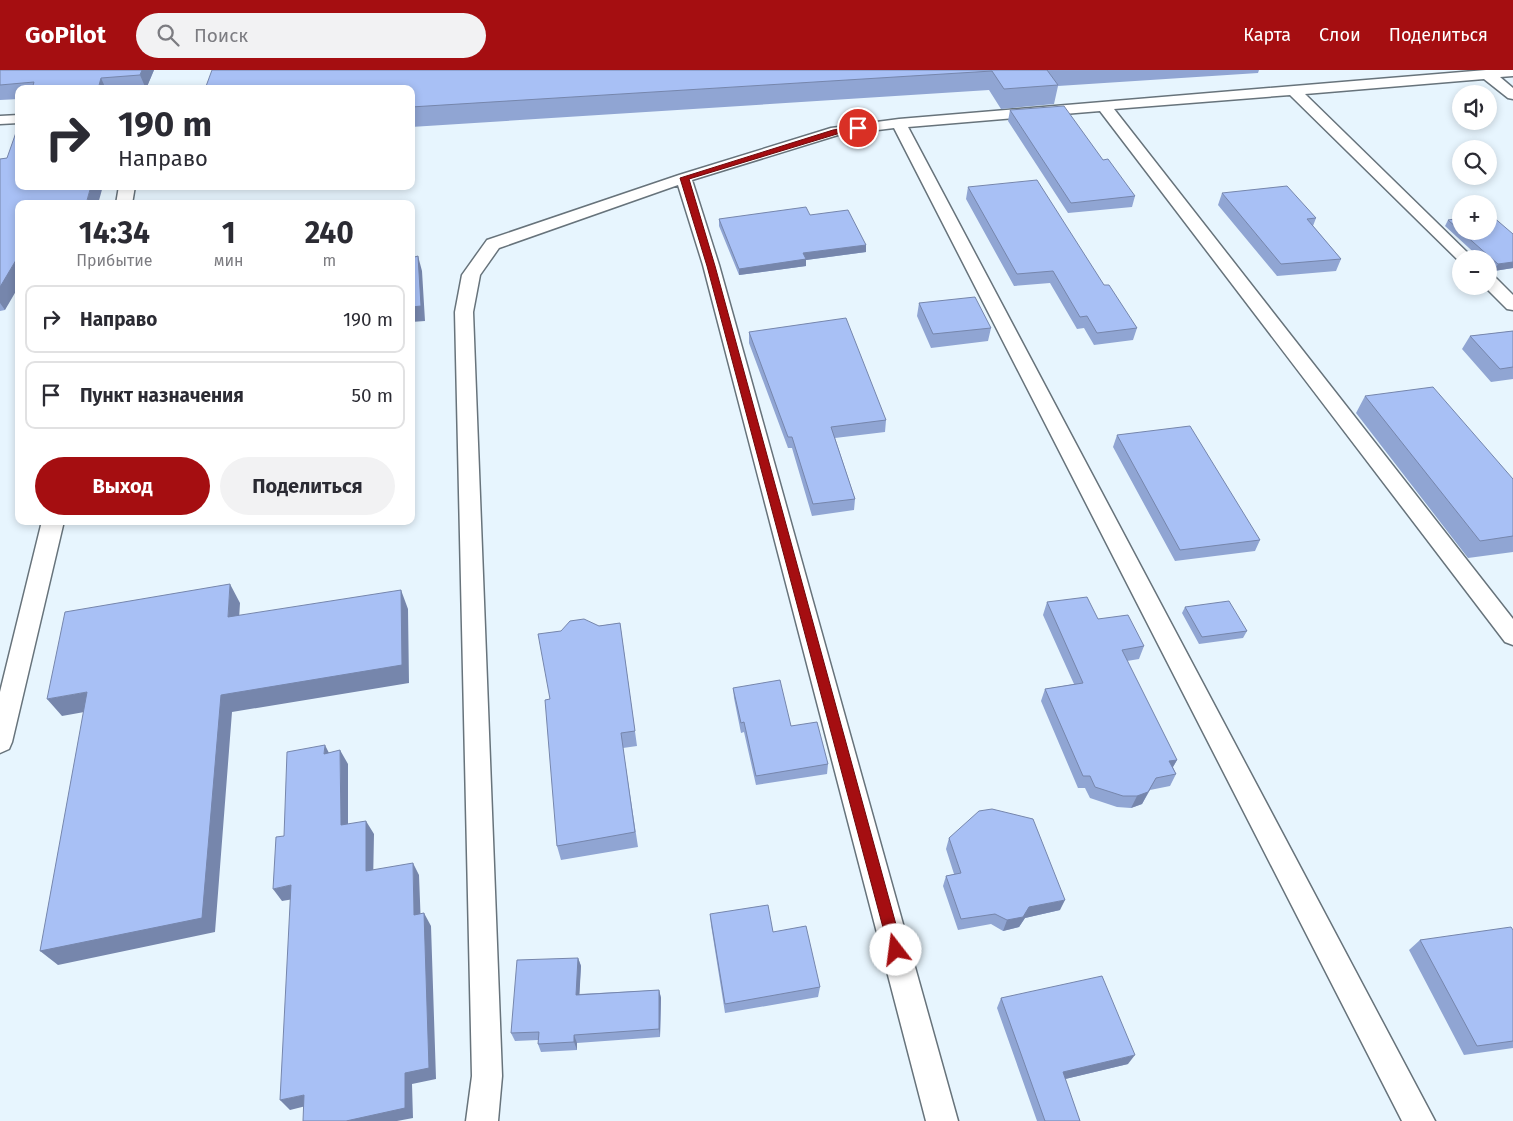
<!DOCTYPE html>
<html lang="ru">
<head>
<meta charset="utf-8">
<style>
  :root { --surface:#fff; --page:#f2f2f3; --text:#2b2b33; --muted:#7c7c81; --line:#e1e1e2; --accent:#a50e11 }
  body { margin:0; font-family:"Fira Sans",sans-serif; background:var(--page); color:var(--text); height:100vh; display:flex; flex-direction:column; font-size:19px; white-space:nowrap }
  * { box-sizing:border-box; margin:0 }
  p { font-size:16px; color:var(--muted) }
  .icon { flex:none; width:28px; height:28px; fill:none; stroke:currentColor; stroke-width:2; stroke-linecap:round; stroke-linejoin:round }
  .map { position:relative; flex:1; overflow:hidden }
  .panel { position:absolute; left:15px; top:130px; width:400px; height:325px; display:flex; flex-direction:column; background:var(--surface); border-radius:10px; box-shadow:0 2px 8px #0003 }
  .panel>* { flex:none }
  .top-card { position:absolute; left:15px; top:15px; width:400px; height:105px; border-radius:10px; box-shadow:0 2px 8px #0003; background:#fff; color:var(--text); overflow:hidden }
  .tools { position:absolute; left:1452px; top:15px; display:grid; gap:10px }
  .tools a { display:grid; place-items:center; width:45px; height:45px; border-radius:50%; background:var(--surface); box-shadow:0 2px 8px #0003; font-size:25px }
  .pin { position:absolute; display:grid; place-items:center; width:42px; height:42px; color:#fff; margin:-21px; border:2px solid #fff; border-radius:50%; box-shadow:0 1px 5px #0007 }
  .me { position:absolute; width:55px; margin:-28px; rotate:345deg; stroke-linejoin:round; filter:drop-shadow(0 0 4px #0008) }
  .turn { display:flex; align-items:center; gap:18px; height:105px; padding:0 20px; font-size:22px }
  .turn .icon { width:65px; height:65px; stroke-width:2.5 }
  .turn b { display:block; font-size:35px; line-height:42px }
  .eta { display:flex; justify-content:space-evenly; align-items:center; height:85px; text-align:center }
  .eta b { font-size:30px; font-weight:700; line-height:35px }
  .action { display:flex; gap:10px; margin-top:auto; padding:10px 20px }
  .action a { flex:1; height:58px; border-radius:30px; background:var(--accent); color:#fff; font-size:20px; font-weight:700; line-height:58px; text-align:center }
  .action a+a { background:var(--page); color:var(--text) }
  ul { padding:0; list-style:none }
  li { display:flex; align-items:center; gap:15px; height:68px; margin:0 10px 8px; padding:0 10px; border:2px solid var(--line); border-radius:10px }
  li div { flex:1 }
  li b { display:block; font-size:19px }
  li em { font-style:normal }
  header { display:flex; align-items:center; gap:30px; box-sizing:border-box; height:70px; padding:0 25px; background:var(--accent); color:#fff }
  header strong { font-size:24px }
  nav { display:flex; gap:28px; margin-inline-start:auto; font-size:18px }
  .search { width:350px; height:45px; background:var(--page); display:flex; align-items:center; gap:12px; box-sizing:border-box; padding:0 18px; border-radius:28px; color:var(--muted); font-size:19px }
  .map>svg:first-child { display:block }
</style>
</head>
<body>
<header>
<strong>GoPilot</strong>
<div class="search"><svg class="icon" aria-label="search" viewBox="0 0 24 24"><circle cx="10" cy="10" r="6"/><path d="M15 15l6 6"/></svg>Поиск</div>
<nav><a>Карта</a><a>Слои</a><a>Поделиться</a></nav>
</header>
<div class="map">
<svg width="1513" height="1051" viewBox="0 0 1513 1051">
  <rect width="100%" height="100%" fill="#e7f5fe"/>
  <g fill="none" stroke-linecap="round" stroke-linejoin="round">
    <defs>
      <path id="service" d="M1486,0h27v6l-13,1 13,11v11l-5,-1 -24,-19 -179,15 169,165h-13v4l-171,-168 -176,14 399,510v26l-8,-3 -405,-531 -192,16 527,994h-33l-508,-993 -56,7 -146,45 27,85 239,856h-32l-223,-856 -25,-80 -179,63 -19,27 -7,37 29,764 -4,45h-32l6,-45 -17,-764 7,-37 25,-35 192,-65 152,-47 68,-9z
        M19,45v8l-19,1v-8z
        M119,116h16l-3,18h-16z
        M1489,206l6,1 18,18v15l-6,-1 -23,-23h5z
        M42,451h22l-52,221 -3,7 -9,4v-61z"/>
    </defs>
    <!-- service casing -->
    <use href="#service" stroke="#67737b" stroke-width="3"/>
    <!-- service -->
    <use href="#service" fill="#fff" fill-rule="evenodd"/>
  </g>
  <!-- wall -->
  <path fill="#90a5d3" d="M0,0h154l-8,19h-127v10l-19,1z
    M212,0h1047l-1,3 -200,13 -4,18 -53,5 -12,-19 -578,37v-38z
    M1010,40l93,50 32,36 -3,11 -64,6 -60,-92z
    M7,88l12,46 -14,106 -5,1v-152z
    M968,117l136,98 33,43 -4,12 -39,5 -10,-17 -7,1 -27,-46 -36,3 -48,-87z
    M1222,123l94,25 -3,8 28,33 -5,12 -59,5 -59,-71z
    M810,145l56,30v7l-60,8v6l-67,9 -20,-49v-7z
    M1448,150l65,14v34l-19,3 -5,-5v-7h-8l-36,-33z
    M919,233l72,25 -3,13 -57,7 -14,-32z
    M1513,261v48l-22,3 -29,-33 8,-13z
    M749,262l137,88 -1,12 -50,6 20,61 -1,11 -42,6 -20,-68h-4l-39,-105z
    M1365,326l148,83v73l-45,6 -112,-145z
    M1117,365l143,105 -5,11 -80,10 -62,-114z
    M1047,532l51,17 46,27 -5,13 -12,2 50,99 -4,7 3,7 -6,12 -20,4 -8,14 -11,4 -14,-1 -27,-9 -5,-10h-7l-37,-87 4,-12 29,-5 -31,-69z
    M1185,537l62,24 -4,7 -44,6 -17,-31z
    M620,553l17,123 -14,2 15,99 -77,13 -4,-14 -7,-147 11,-68z
    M733,618l58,38 37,38 -1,10 -71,11 -12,-53 -3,1 -7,-35z
    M949,768l111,72 -35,8 -6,9 -16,4 -12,-7 -33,6 -15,-44 3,-10 8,-2 -8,-25z
    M710,844l63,18 47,55 -2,10 -93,16 -14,-88z
    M1513,860v118l-49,7 -55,-105 11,-10z
    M578,888l3,8 -2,28 80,-4 2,8 -1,39 -83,6v7l-36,2 -3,-8v-4l-23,1 -4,-8z
    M1001,928l127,66 -63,15 15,42h-43l-40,-113z"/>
  <!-- shaded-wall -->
  <path fill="#7686ac" d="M142,0h12l-8,19 -6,-14z
    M101,8l5,11h-8z
    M91,116h12l-5,18h-12z
    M866,175v7l-60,8v6l-67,9v-6l64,-16z
    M19,185v31l-14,24 -5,-7v-16z
    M418,186l4,15 3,50 -14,1v-15z
    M1513,192v6l-19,3 4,-7z
    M127,451h20l-18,3z
    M230,514l10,19 -2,33 -10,-19z
    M401,520l7,19 1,74 -177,29 -17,220 -157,33 -18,-14 181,-256z
    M87,622l14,17 -39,7 -15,-17z
    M325,675l7,14 -8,-5z
    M340,680l8,14v75l-7,-14z
    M1177,690l-7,12 -1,-11z
    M1156,708l-14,26 -11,4 6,-12z
    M366,751l8,13 -1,50 -7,-13z
    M413,793l6,12 2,52 -7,-12z
    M291,815l9,13 -18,3 -9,-12z
    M1065,830l-5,10 -35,8 -6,9 -16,4 4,-11 22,-13z
    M424,843l7,13 5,153 -24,5 1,34 -16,3h-51l59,-48z
    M578,888l3,8 -2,37 -3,-8z
    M659,920l2,8 -1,39 -1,-8z
    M574,965l3,8v7l-3,-8z
    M1135,985l-7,9 -71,17 6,-9z
    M304,1025l10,9 -24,6 -10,-10z"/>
  <!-- building -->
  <path fill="#a8c0f5" stroke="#7686ac" d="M0,0h142l-2,5 -39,3 -3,11h-66l2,-7 -34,3z
    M212,0h835l11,15 -54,4 -12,-18 -581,36v-18h-206z
    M1064,36l39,54 5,-1 27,37 -64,7 -61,-93z
    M19,54v62h72l-5,18h-67v51l-19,32v-128l7,-1z
    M1037,110l67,105h5l28,43 -40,5 -10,-17 -7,1 -27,-46 -36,3 -49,-87z
    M1287,116l29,32 -9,1 34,40 -60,5 -59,-71z
    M806,137l4,8 38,-5 18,35 -63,8 3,6 -67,10 -20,-50z
    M1489,146h3l21,18v28l-15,2 -50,-44 13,-2v13h28z
    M418,186l3,50 -10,1v-49z
    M975,227l16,31 -58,6 -14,-31z
    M846,248l40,102 -55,7 24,72 -42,5 -21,-67h-4l-39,-105z
    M1513,261v36l-13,2 -30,-33z
    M1433,317l80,92v57l-33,5 -115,-145z
    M1190,356l70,114 -80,10 -63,-115z
    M230,514l-2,33 173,-27 1,75 -181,30 -19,223 -162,33 47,-259 -40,7 18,-87z
    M1087,527l11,22 30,-4 16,31 -22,4 55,110 -8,1 7,13 -20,4 -8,14 -11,4h-14l-28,-9 -5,-11h-7l-38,-87 38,-6 -36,-81z
    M1229,531l18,30 -45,6 -17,-30z
    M584,549l15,7 21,-3 15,108 -14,2 14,99 -78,14 -12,-146 5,-1 -12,-65 23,-3 9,-10z
    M780,610l11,46 26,-4 11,42 -72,12 -12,-54 -3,1 -8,-35z
    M325,675l-1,9 16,-4 1,75 25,-4v50l47,-8 1,52 10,-2 5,155 -24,5v35l-59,13h-43l1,-26 -24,5 11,-215 -18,4 3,-52 8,-1 3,-84z
    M992,739l41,10 32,81 -36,7 -6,10 -16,3 -12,-6 -34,5 -15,-43 15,-3 -12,-35 30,-27z
    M768,835l5,27 33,-6 14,61 -95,17 -15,-90z
    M1511,857l2,3v111l-36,5 -57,-106z
    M578,888l-2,37 83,-5v39l-85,6v7l-36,2 1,-12 -28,1 6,-73z
    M1102,906l33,79 -72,17 17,49h-35l-44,-123z"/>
  <!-- route -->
  <path fill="#a50e11" stroke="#6b090b" d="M858,56h3v3l-24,5 -148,45 26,87 188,684 -2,5 -5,2 -5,-2 -2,-5 -182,-684 -27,-88 153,-48z"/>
</svg>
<div class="tools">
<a><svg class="icon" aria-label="sound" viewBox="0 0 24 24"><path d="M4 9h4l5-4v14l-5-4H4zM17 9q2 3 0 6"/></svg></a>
<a><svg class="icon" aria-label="search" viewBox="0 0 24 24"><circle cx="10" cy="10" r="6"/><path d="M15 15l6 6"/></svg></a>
<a>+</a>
<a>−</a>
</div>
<div class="pin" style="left:858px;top:58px;background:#d93025"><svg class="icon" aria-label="arrive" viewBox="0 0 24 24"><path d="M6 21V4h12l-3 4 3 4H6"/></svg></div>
<svg class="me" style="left:896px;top:880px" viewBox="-20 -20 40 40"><circle r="19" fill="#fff"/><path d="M0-13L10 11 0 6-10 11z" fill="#a50e11"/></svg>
<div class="top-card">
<div class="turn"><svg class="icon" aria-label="right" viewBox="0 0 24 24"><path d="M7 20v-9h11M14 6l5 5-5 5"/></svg><div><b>190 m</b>Направо</div></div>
</div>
<section class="panel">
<div class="eta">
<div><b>14:34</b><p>Прибытие</p></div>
<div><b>1</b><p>мин</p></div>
<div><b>240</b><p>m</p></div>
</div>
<ul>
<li><svg class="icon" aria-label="right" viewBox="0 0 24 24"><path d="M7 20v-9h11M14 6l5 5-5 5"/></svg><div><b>Направо</b></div><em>190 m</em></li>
<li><svg class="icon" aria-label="arrive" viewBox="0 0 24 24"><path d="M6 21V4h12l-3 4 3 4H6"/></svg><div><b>Пункт назначения</b></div><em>50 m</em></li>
</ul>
<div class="action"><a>Выход</a><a>Поделиться</a></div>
</section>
</div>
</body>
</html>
